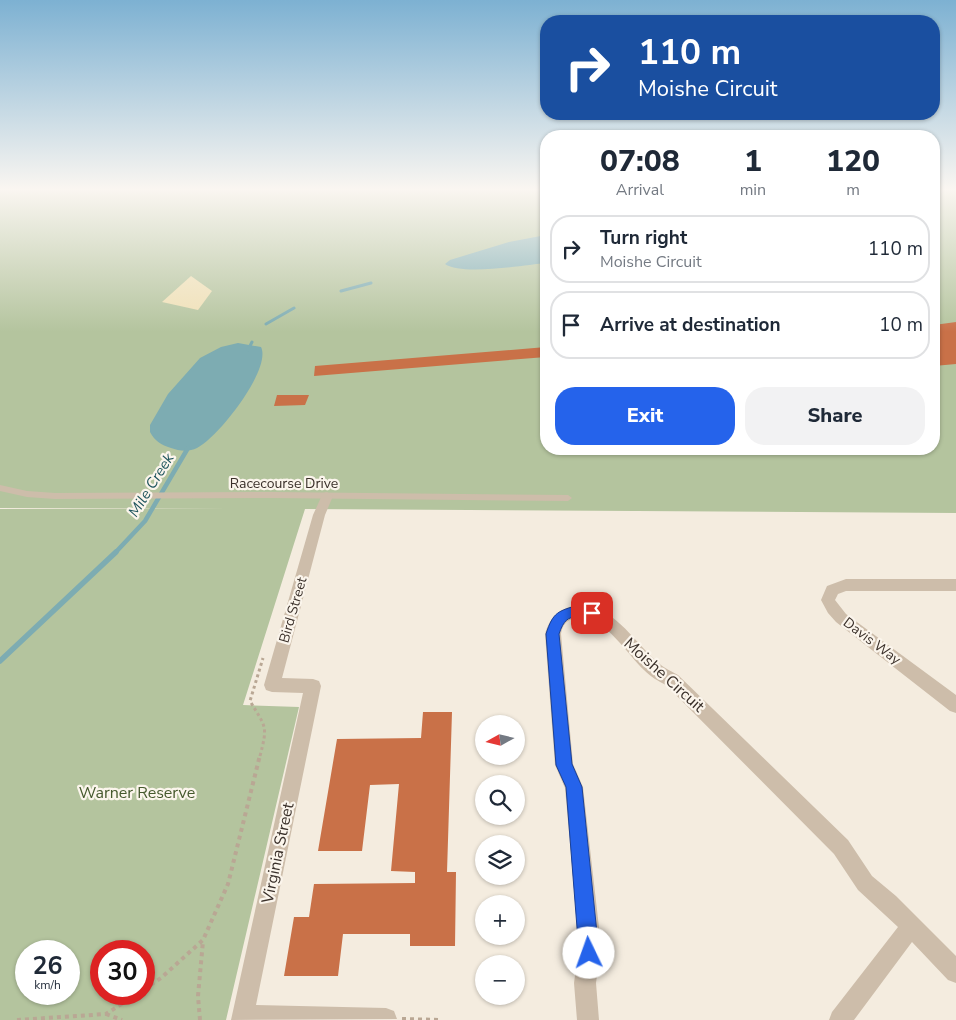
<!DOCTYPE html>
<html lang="en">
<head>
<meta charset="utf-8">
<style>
  :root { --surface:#fff; --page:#f2f2f3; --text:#1f2937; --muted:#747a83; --line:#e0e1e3; --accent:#2563eb }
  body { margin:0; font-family:"Nunito Sans",sans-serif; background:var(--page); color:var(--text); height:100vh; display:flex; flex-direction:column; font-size:19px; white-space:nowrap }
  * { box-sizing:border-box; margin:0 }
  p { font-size:16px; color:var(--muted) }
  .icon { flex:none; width:28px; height:28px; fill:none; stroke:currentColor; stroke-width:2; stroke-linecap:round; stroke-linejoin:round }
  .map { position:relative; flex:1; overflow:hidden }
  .drawer { position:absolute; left:540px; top:130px; width:400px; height:325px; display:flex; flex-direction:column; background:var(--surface); border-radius:20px; box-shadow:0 1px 4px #0004 }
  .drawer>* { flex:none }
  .hud { position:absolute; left:540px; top:15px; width:400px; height:105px; border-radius:20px; box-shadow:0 1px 4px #0004; background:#1a4fa0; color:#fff; overflow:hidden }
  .needle { width:32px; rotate:262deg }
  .fabs { position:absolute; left:475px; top:715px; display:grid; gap:10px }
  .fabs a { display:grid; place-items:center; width:50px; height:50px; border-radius:50%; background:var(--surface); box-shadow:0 1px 4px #0004; font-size:25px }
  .speed { position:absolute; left:15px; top:940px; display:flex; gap:10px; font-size:25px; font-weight:700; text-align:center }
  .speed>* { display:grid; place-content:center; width:65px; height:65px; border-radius:50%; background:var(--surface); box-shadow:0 1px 4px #0004; line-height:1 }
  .speed small { font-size:12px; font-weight:400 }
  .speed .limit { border:8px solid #d22; background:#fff; color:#111 }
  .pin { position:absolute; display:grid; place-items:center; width:42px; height:42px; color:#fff; margin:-21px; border-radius:10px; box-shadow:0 2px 8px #0006 }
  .me { position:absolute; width:55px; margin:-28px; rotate:357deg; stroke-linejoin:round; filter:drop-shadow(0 0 4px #0008) }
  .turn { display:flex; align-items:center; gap:18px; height:105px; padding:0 15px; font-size:22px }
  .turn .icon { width:65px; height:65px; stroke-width:2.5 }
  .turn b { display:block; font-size:35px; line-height:42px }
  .eta { display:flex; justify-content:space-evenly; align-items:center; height:85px; text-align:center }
  .eta b { font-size:30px; font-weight:800; line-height:35px }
  .button { display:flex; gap:10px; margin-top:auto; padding:10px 15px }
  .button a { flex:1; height:58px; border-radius:20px; background:var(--accent); color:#fff; font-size:20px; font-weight:800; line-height:58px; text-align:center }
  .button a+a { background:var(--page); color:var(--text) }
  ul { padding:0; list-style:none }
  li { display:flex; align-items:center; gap:15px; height:68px; margin:0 10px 8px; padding:0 5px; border:2px solid var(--line); border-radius:20px }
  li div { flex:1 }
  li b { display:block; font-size:19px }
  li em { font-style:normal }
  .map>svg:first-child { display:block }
</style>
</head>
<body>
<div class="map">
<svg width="956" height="1020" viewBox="0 0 956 1020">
  <rect width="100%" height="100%" fill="#f4ecdf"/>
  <!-- green -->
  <path fill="#b4c49e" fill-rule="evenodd" d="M0,189h546v260h388v-260h22v324l-651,-4 -62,196 56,2 -73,313h-226v-511l229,-1h-229zM26,951h43v43h-43zM101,951h43v43h-43z"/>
  <!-- sand -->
  <path fill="#efe0b6" d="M191,276l21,15 -14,19 -36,-8z"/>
  <!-- water -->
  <path fill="#7dacb2" d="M546,235v28c-21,2 -84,13 -101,1l5,-4 59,-18z
    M238,343l23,4c11,22 -43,91 -64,101 -8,4 -18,3 -26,0 -10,-3 -16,-7 -21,-16v-7l18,-31 32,-36 21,-11z"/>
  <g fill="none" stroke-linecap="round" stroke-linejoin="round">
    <!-- stream-far2 -->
    <path stroke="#7dacb2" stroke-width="3" d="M341,291l30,-8
      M266,324l28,-16
      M248,350l4,-8"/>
    <!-- stream-far1 -->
    <path stroke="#7dacb2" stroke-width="4.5" d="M115,553l30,-32 43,-73"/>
    <!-- stream -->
    <path stroke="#7dacb2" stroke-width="5.5" d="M0,661l116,-109"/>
  </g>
  <!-- building -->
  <path fill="#c97148" d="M956,322v42l-22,2v-41z
    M546,347v10l-232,19 1,-10z
    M277,395h32l-4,10 -31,1z
    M423,712h29l-5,160h9l-1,74h-45v-12h-67l-5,42h-54l10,-59h15l5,-33 101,-1v-11l-24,-1 8,-87 -29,1 -8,66h-44l19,-112 84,-1z"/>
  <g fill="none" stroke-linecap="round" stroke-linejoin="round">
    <!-- path-far1 -->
    <path stroke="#b9a794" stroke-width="3" stroke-dasharray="3 3" stroke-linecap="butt" d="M260,756c8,-31 6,-28 -10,-55l13,-43"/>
    <!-- path -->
    <path stroke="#b9a794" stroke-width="4" stroke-dasharray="4 4" stroke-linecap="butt" d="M144,989l17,-11 42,-38 25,-56 32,-129
      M106,1014l16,6
      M402,1019l39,1
      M17,1020l89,-6 31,-20
      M200,1020l-2,-24 5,-55"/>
    <!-- service -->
    <path fill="#cdbdaa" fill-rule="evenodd" d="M0,485l27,6 28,2 217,-1 296,3 4,3 -4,3 -296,-3 -217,1 -28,-2 -27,-6z"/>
    <!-- minor -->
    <path fill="#cdbdaa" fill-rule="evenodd" d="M327,492l6,4 -8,19 -43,163 31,1 6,2 2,5 -65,319 130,3 8,3 3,8 -166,1 72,-327 -31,-1 -6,-2 -2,-5 49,-170 10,-22z
      M846,579h110v12h-110l-8,3 -3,6 11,14 110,81v18l-6,-2 -114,-89 -8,-9 -7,-13 6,-14z
      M578,605c36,1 53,33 77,55 7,7 14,10 23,15l170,165 24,36 24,20 60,60v27l-8,-3 -36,-38 -58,78h-25l3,-8 66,-85 -40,-37 -24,-36 -168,-169c-8,-4 -15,-8 -22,-15 -17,-16 -42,-58 -69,-52 -9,2 -13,8 -14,16l12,130 10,23 18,158 -5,38 3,37h-22l-3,-37 5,-38 -14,-157 -10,-23 -10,-131c5,-18 15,-26 33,-29z"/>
  </g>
  <!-- sky -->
  <linearGradient id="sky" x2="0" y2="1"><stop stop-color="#7db1d2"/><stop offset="0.57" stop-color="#faf6f1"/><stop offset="1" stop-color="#faf6f1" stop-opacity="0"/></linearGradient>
  <rect width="956" height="332" fill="url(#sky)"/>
  <!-- route -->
  <path fill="#2563eb" stroke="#184099" d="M579,605l18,4 2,4 -2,4c-17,6 -29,-11 -38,17l13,130 10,23 17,166 -3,7 -7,3 -7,-3 -3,-7 -13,-166 -10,-22 -10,-131c7,-22 12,-23 33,-29z"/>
  <g text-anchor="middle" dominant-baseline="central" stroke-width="4.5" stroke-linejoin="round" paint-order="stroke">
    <!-- street labels -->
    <g font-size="14" fill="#3a302a" stroke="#fbf5ec">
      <text x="284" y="483">Racecourse Drive</text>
      <text transform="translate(293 610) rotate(-74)">Bird Street</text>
      <text transform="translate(872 641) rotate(37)">Davis Way</text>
    </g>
    <!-- water labels -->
    <g font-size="15" font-style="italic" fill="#1e545d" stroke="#fbf5ec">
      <text transform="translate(151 485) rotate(-58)">Mile Creek</text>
    </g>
    <!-- near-street labels -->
    <g font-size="16" fill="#3a302a" stroke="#fbf5ec">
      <text transform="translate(664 675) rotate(42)">Moishe Circuit</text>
      <text transform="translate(278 853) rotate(-78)">Virginia Street</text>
    </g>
    <!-- near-park labels -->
    <g font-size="16" fill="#45592d" stroke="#fbf5ec">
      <text x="137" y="793">Warner Reserve</text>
    </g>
  </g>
</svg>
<div class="fabs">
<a><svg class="needle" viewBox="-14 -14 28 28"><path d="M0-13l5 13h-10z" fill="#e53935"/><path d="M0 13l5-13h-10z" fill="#747a83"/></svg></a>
<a><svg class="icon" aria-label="search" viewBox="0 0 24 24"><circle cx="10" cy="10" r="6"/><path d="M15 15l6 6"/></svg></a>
<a><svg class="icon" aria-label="layers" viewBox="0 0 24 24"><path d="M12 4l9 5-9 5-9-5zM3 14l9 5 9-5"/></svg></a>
<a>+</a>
<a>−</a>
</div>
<div class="speed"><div>26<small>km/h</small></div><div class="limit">30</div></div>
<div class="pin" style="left:592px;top:613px;background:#d93025"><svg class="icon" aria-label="arrive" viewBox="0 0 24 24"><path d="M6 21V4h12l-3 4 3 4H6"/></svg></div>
<svg class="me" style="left:589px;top:953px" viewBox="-20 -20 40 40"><circle r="19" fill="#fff"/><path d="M0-13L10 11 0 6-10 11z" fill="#2563eb"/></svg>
<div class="hud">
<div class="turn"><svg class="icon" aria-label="right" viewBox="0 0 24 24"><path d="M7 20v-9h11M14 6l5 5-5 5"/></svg><div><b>110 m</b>Moishe Circuit</div></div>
</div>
<section class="drawer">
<div class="eta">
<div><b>07:08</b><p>Arrival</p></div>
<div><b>1</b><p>min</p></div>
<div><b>120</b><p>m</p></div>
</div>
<ul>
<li><svg class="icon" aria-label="right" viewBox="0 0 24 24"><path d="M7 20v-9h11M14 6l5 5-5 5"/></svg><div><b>Turn right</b><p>Moishe Circuit</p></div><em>110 m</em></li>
<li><svg class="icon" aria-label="arrive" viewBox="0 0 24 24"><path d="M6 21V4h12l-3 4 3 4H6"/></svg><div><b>Arrive at destination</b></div><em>10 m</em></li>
</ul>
<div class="button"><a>Exit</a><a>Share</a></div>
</section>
</div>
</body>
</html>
